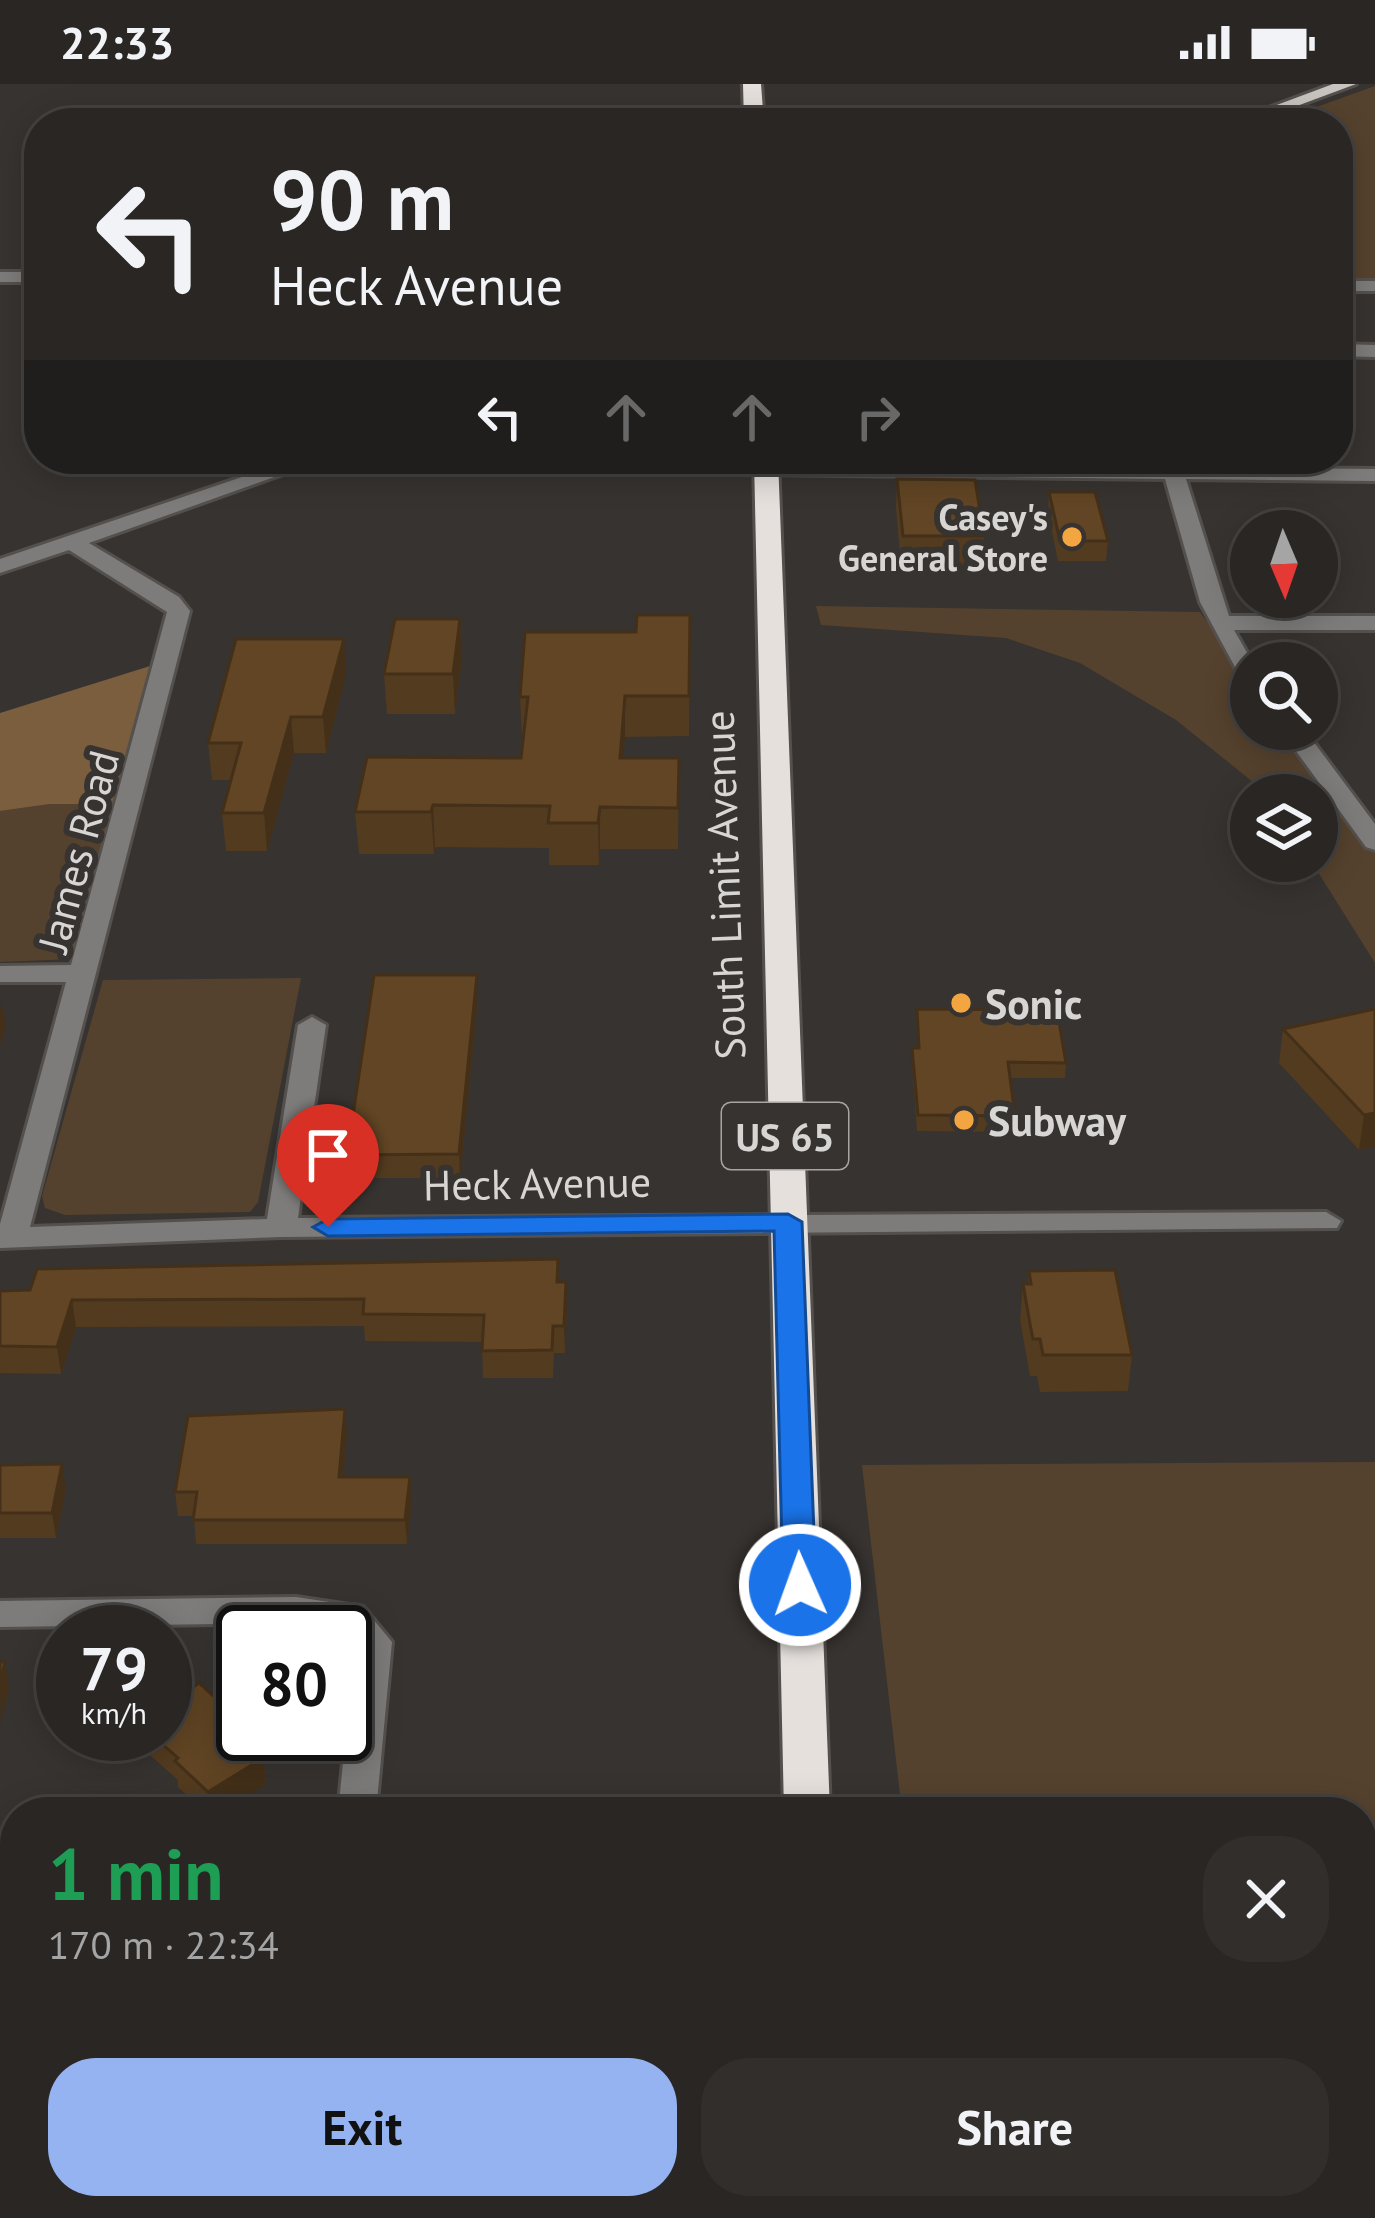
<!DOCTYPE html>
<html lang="en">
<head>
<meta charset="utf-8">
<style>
  :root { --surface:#292624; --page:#312e2c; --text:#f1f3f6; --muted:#a5a5a6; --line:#454341; --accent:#95b2f1 }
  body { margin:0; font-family:"PT Sans",sans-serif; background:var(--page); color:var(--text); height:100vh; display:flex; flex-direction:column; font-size:45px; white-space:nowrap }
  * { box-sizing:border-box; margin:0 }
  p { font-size:39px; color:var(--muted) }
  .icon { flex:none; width:66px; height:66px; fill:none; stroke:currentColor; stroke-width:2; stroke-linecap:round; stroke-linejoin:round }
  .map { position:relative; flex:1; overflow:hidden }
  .drawer { position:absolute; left:0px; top:1713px; width:1377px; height:423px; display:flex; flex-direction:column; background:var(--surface); border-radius:48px 48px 0 0; box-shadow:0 6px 30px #0003,0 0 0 3px var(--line) }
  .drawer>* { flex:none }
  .hud { position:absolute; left:24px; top:24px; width:1329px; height:366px; border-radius:48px; box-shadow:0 6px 30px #0003,0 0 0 3px var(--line); background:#292624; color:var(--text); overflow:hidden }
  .needle { width:78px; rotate:178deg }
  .buttons { position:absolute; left:1230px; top:426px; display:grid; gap:24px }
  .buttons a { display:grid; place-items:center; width:108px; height:108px; border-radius:50%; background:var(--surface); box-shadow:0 6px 30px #0003,0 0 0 3px var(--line); font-size:60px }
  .speed { position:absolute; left:36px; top:1521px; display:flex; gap:24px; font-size:60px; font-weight:700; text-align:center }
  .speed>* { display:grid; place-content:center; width:156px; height:156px; border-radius:50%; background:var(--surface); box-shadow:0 6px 30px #0003,0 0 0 3px var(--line); line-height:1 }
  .speed small { font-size:30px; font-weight:400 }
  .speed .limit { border:6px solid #111; border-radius:18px; background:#fff; color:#111 }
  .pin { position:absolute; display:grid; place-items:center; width:102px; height:102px; color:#fff; margin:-123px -51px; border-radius:50% 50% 50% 0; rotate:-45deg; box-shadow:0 0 12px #0007 }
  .pin .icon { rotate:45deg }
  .me { position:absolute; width:132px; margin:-66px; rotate:358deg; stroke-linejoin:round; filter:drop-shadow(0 0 9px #0008) }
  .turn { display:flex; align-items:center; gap:42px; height:252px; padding:0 48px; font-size:54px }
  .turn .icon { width:156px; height:156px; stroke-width:2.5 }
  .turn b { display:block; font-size:84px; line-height:102px }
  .lanes { display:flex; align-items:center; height:114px; padding:0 48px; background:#0003; justify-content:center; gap:60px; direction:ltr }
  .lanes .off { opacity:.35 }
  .round { display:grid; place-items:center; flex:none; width:126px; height:126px; border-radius:48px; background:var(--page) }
  .head { display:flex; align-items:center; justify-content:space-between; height:204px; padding:0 48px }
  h1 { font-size:72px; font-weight:700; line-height:90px; color:#1e9e55 }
  .button { display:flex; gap:24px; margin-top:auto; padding:24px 48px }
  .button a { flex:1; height:138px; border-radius:48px; background:var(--accent); color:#111; font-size:48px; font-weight:700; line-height:138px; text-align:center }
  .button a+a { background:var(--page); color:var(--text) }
  .status { display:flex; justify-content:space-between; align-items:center; height:84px; padding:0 60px; background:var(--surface); direction:ltr }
  .status svg { height:33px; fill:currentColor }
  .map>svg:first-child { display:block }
</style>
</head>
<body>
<div class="status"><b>22:33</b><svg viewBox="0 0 49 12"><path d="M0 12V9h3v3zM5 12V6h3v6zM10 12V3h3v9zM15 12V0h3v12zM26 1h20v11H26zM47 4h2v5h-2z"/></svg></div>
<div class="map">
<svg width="1375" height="2134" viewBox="0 0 1375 2134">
  <rect width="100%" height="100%" fill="#373330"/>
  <!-- green -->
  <path fill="#55422e" d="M1375,2v194h-37v-157h-66z
    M816,522l384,6 51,71v46h33l91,124v110l-64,-102h6v-66h-48l-93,-75 -96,-57 -74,-25 -185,-13z
    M50,720h71l-47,155 -74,3v-151z
    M301,894l-43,224 -8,10 -185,3 -20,-7 -3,-12 61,-216z
    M1375,1378v505h-13v-155h-460l-40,-347z"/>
  <!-- forest -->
  <path fill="#7b5e3d" d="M166,577l-45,143h-71l-50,7v-98z"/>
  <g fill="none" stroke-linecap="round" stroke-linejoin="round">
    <defs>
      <path id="minor" d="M0,188h39v10h-39z
        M1338,197h37v10h-37z
        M1338,260l37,1v12l-37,-1z
        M295,375h30l-236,84 90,54 11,14 -160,616 237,-8 31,-194 14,-8 14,8 -28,193 1028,-6 15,9 -4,7 -1056,9 -281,11v-24l66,-242h-66v-16l71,-1 96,-353 -98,-62 -69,23v-14z
        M1160,375h20l2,8 193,2v12l-189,-2 43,137h146v14h-141l19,33 -2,21 -8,-2 -43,-80 -35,-123 -399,-5 -10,-6 10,-6 396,4z
        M1280,645h24l71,95v26l-9,-3z
        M296,1513l67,10 29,35 -16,170h-38l17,-167 -15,-17 -44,-5 -296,4v-26z
        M15,2059v38l-15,1v-38z
        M287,2121h44l-2,13h-44z"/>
      <path id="major" d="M1333,0h23l-105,39h-23z"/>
      <path id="highway" d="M743,0h18l3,39h-20z
        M754,375h24l52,1353h-46z
        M794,2121h54v13h-54z"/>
    </defs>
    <!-- minor casing -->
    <use href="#minor" stroke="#54504e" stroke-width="6"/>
    <!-- major casing -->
    <use href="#major" stroke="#54504e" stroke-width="6"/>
    <!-- highway casing -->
    <use href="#highway" stroke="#54504e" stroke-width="6"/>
    <!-- minor -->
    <use href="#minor" fill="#7e7c7a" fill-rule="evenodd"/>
    <!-- major -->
    <use href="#major" fill="#c8c4c0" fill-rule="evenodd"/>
    <!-- highway -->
    <use href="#highway" fill="#e5e0dc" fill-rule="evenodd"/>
  </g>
  <!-- wall -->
  <path fill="#533b1f" d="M897,395l87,57 -2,29h-81l-5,-57z
    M1049,408l59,49 -2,20h-48l-10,-49z
    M690,531l-1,121 -64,1 -2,21h56l-1,91h-78l-1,16h-50v-17l-114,-1 -1,7h-75l-4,-42 166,-54 2,-21h-1l-2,-40 116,-65z
    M460,535l2,39 -7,56h-68l-3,-40z
    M346,591l-20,78h-32l-27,98h-41l-4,-38 9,-33h-19l-4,-37z
    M478,914l-18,180h-111l-2,-23z
    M917,925l149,54 -1,15h-55l5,38 -2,16 -96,-1 -5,-67v-16h6z
    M1375,925v137l-16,4 -80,-87 4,-34z
    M1029,1187l103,84 -4,36 -88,1 -3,-16h-7l-10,-56 3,-36h5z
    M559,1198l8,27 -2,44h-11l-1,25h-70l-1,-36 -117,-1 -1,-15 -288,1 -15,47 -61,-1v-82z
    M347,1349l-4,44 69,24 -5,43h-211l-2,-28h-16l-3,-24z
    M0,1381l66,24 -10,49h-56z
    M235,1649l28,25 3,26 -44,28h-17l-27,-25v-7l-52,-46z"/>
  <!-- shaded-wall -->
  <path fill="#443019" d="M460,535l2,39 -7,56 -2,-40z
    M344,555l2,36 -20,78 -3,-36z
    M625,612v41l-5,62v-41z
    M291,633l3,36 -27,98 -3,-38z
    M433,721l2,42 -1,7 -3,-42z
    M600,723v42l-1,16 -1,-42z
    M477,891l1,23 -18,180 -1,-24z
    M2,920l4,23 -6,17v-35z
    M1375,1029v33l-16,4 5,-35z
    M566,1198l1,27 -2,44 -1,-27z
    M72,1216l4,27 -15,47 -4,-27z
    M345,1325l2,24 -6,68 -2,-24z
    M62,1380l4,25 -10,49 -4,-25z
    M410,1393l2,24 -5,43 -2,-24z
    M5,1578l4,25 -8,39 -1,-43z
    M233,1630l3,26 -14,-19z
    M263,1674l3,26 -44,28h-11l-3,-20z"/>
  <!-- building -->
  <path fill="#614524" stroke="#443019" stroke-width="3" d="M650,38v1h-87v-1z
    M897,395l78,1 9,56h-81z
    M1049,408h46l13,49h-48z
    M637,531h53l-1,81h-64l-5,62h59l-1,50 -78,-1 -2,16h-50l2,-17 -117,-1 -2,7h-76l12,-55 154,1 7,-61h-8l5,-65h111z
    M395,535h65l-7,55h-69z
    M236,555h108l-21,78h-32l-27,96h-42l19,-70h-33z
    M374,891h103l-18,179 -112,1z
    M917,925l140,1 9,53 -58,-1 7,54 -97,-1 -6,-67h7z
    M1375,925v104l-11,2 -81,-86z
    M558,1175l-1,23h9l-2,44h-11l-1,24 -70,1 2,-36 -121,-1 1,-15 -292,1 -15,47 -57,-1v-55l30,-1 7,-21z
    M1115,1186l17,85h-89l-3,-16h-7l-3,-15 -7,-40h8l-2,-13z
    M345,1325l-6,68h71l-5,43h-212l4,-28h-22l13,-76z
    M62,1380l-10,49h-52v-48z
    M0,1578h5l-5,21z
    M165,1579l27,25 7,-5 34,31 -11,7 41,37 -55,34 -33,-31 3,-3 -27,-24h14z"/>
  <!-- route -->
  <path fill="#1a73e8" stroke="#114b97" stroke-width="3" d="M788,1130l14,8 14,363 -5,8h-23l-5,-8 -9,-354 -446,5 -15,-9 15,-8z"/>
  <!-- markers -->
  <g fill="#f2a541" stroke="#373330" stroke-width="4.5">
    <circle cx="1072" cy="453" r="12"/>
    <circle cx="961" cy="919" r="12"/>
    <circle cx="964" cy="1036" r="12"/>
  </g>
  <g text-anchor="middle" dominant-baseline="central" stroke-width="12" stroke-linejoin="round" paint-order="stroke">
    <!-- far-poi labels -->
    <g font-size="36" font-weight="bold" fill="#d8d6d4" stroke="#373330" text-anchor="end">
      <text x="1048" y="432">Casey's<tspan x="1048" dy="41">General Store</tspan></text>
    </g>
    <!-- shield labels -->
    <rect fill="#373330" stroke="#a8a5a3" stroke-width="3" x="722" y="1019" width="126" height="66" rx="9"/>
    <g font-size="39" font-weight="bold" fill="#d8d6d4">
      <text x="785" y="1052">US 65</text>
    </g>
    <!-- street labels -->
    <g font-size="42" fill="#d8d6d4" stroke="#373330">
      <text transform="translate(78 767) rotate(-75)">James Road</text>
      <text transform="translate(724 801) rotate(-92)">South Limit Avenue</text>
      <text transform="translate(537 1099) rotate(-1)">Heck Avenue</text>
    </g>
    <!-- poi labels -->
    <g font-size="42" font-weight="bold" fill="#d8d6d4" stroke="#373330" text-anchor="start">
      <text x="985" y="919">Sonic</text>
      <text x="988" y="1036">Subway</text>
    </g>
  </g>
</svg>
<div class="buttons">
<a><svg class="needle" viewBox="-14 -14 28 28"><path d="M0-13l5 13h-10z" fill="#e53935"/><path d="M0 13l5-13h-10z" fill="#a5a5a6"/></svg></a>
<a><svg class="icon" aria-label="search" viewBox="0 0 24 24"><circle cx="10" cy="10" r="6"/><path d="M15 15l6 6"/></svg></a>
<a><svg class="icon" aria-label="layers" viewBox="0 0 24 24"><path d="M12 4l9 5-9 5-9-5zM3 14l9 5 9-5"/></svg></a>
</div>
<div class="speed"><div>79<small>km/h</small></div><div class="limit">80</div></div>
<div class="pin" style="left:328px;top:1143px;background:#d93025"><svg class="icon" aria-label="arrive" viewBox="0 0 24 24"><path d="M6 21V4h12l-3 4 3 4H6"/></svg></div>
<svg class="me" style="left:800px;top:1501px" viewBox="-20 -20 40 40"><circle r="17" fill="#1a73e8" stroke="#fff" stroke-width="3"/><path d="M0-11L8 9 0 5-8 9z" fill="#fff"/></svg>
<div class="hud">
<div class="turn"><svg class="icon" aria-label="left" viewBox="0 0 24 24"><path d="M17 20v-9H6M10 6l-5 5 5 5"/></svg><div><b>90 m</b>Heck Avenue</div></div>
<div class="lanes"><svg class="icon" aria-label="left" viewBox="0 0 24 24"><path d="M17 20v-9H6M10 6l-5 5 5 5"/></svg><svg class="icon off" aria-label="ahead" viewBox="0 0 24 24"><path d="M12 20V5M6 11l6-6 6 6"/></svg><svg class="icon off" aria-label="ahead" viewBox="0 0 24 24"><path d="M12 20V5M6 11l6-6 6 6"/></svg><svg class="icon off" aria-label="right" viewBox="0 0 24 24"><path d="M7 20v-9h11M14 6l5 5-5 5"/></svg></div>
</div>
<section class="drawer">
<div class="head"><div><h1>1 min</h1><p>170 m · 22:34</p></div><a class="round"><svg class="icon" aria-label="close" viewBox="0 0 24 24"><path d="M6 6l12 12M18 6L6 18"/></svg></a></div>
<div class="button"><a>Exit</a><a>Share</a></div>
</section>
</div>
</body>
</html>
